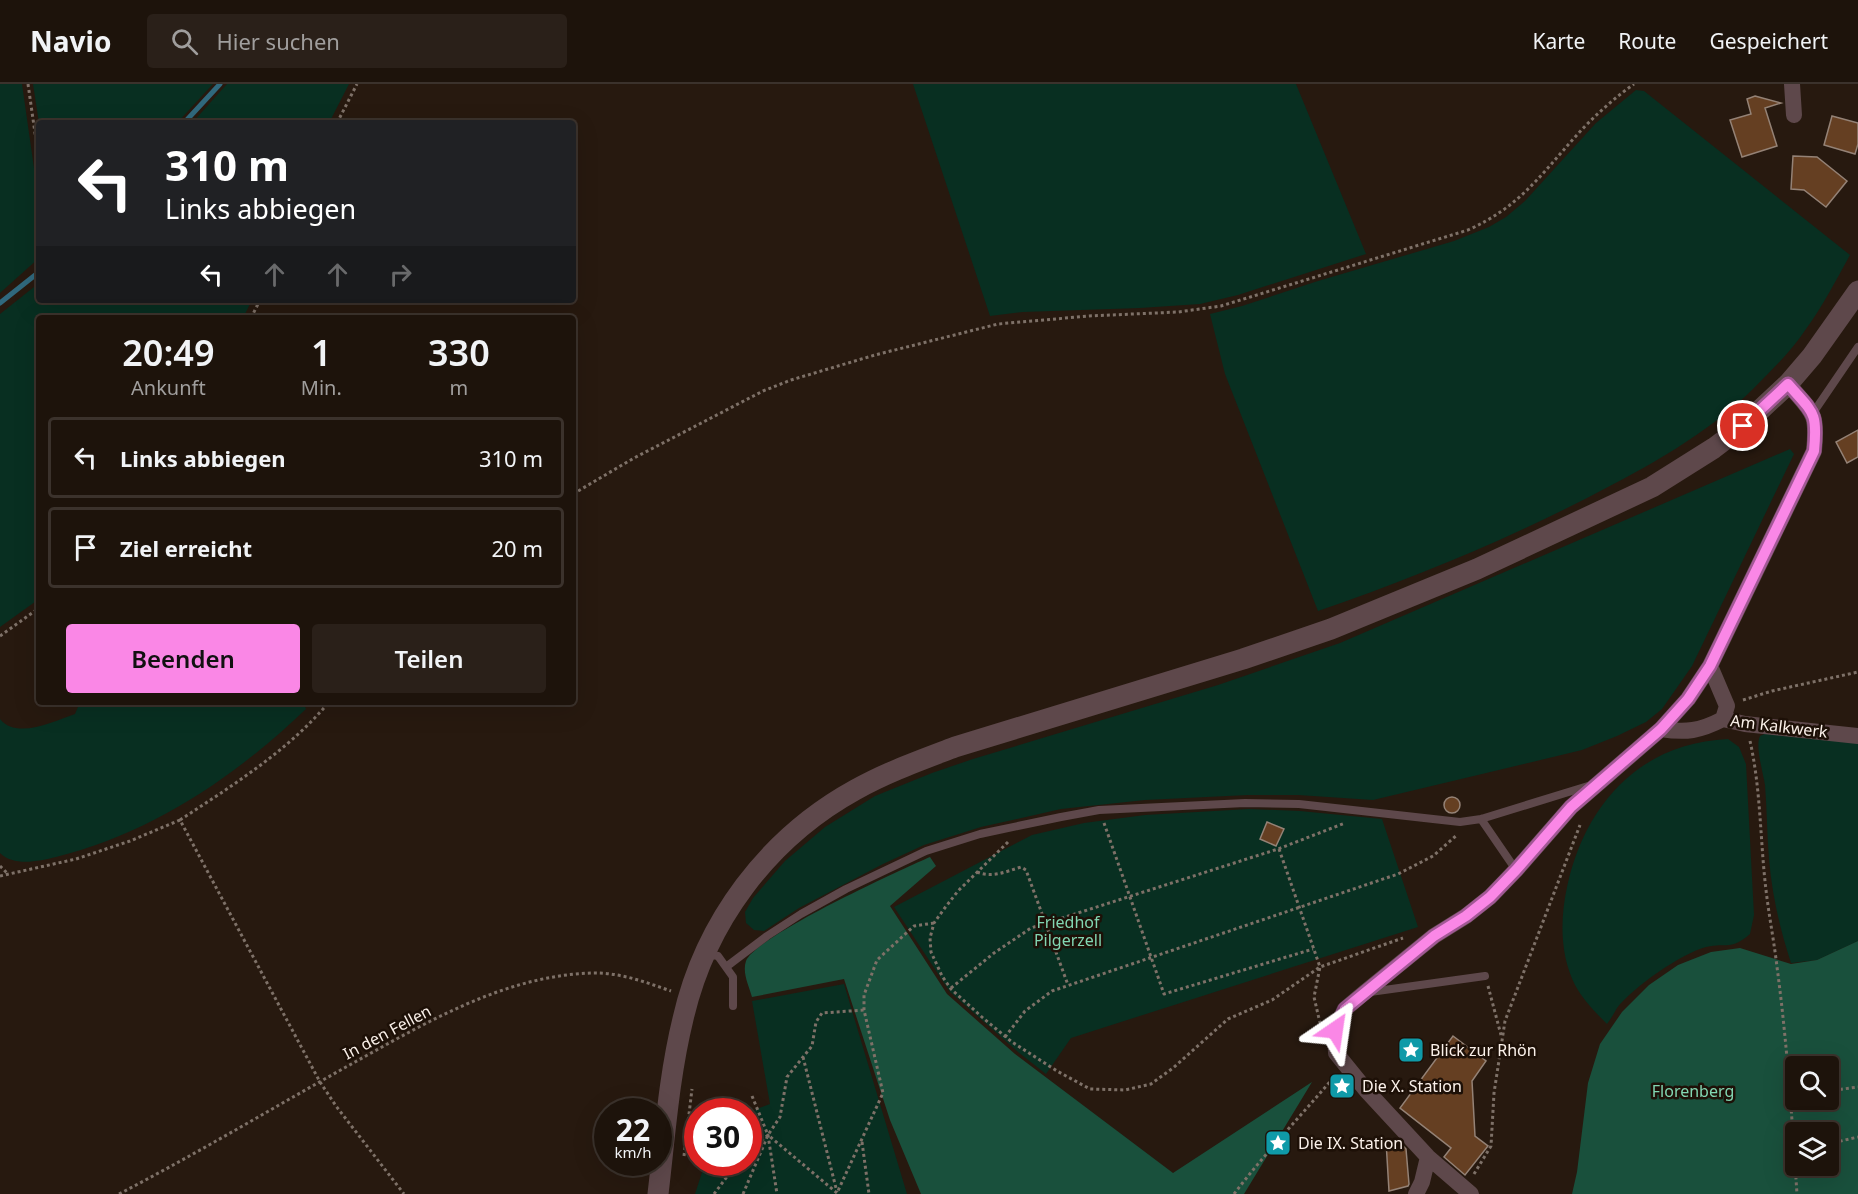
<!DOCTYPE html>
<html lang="de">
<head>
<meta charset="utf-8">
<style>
  :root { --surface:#1d130b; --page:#2a2019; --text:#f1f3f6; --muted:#a09e9d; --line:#3b322c; --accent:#fa87e6 }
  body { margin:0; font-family:"Noto Sans",sans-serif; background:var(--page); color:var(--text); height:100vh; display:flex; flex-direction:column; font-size:22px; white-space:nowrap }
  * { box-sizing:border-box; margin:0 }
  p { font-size:20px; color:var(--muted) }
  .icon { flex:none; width:33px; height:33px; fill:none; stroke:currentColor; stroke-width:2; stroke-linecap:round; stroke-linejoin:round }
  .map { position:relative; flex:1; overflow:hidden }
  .sheet { position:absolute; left:36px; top:231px; width:540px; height:390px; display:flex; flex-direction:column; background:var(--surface); border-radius:6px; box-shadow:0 6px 24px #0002,0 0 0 2px var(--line) }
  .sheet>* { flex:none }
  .guide { position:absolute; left:36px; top:36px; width:540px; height:183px; border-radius:6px; box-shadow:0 6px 24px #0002,0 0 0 2px var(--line); background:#202124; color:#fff; overflow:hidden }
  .buttons { position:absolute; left:1785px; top:972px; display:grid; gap:12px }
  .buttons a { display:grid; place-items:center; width:54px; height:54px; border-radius:6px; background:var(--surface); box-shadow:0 6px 24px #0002,0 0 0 2px var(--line); font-size:30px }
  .speed { position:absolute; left:594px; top:1014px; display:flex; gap:12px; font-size:30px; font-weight:700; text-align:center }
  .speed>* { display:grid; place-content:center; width:78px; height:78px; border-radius:50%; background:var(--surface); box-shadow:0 6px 24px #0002,0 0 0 2px var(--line); line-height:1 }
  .speed small { font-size:15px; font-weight:400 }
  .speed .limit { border:9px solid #d22; background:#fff; color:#111 }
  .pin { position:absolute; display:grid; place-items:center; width:51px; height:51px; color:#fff; margin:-26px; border:3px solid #fff; border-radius:50%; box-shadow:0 2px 6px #0007 }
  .me { position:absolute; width:66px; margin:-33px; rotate:32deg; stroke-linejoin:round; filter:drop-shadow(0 0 4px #0008) }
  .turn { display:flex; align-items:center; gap:21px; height:126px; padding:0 30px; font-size:27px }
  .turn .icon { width:78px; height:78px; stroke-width:2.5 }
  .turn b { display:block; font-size:42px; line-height:51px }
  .lanes { display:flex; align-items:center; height:57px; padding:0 30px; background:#0003; justify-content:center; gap:30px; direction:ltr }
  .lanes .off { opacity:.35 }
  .eta { display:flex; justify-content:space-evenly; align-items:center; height:102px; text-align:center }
  .eta b { font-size:36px; font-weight:600; line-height:42px }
  .action { display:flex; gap:12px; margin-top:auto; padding:12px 30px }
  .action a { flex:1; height:69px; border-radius:6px; background:var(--accent); color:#111; font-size:24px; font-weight:600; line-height:69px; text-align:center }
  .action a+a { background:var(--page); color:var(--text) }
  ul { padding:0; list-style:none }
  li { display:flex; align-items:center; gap:18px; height:81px; margin:0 12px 9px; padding:0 18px; border:3px solid var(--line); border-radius:6px }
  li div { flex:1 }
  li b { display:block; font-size:22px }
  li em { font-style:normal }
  header { display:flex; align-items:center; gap:36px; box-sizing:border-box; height:84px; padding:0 30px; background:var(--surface); border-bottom:2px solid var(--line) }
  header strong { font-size:28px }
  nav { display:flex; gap:33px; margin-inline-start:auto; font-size:21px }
  .search { width:420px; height:54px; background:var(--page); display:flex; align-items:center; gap:15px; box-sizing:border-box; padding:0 21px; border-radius:6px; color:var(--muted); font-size:22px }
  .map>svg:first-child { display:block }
</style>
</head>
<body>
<header>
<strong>Navio</strong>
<div class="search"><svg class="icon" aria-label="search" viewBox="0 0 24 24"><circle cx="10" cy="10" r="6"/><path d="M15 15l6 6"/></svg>Hier suchen</div>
<nav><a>Karte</a><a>Route</a><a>Gespeichert</a></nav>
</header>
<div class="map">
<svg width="1858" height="1110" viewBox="0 0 1858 1110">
  <rect width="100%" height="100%" fill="#27190f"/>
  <!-- green -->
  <path fill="#082f21" d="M0,0h22l17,119v55l-39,35z
    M33,0h180l-36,39h-138z
    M227,0h122l-20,39h-137z
    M913,0h383l70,170 -128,41 -38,9 -60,4 -117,4 -33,4z
    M1636,6l8,1 206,164c-14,25 -27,51 -44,74 -14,21 -33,40 -51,58 -47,47 -108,80 -166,110 -88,45 -178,82 -271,114l-93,-237 -15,-60 32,-8 76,-25 136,-40 35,-14 17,-10 19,-16 71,-78z
    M39,199v17h213l-9,18h-204v281l-39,28v-313z
    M1790,365l4,5 -102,212 -30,43 -16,13 -29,14 -35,14 -209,50 -75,-5h-50l-103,5 -84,9 -80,18 -57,18 -41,19 -84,44 -35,23 -10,-1 -8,-7 -1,-11 8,-14 32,-37 40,-34 50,-31 57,-23 41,-14 245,-74 122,-42z
    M80,618h223l3,7c-71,68 -154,124 -250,148 -17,4 -42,10 -56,-4v-134c17,21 54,2 75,-5z
    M1769,648l89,10v199l-41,19 -26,3c-11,-34 -19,-68 -22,-104 -2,-24 -2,-49 -4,-74 -2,-13 -10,-39 -5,-49z
    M1728,655l11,8 7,17 8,151 -4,19c-20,17 -22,8 -44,13 -24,6 -74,41 -89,61 -3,5 -6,11 -10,16 -11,-11 -24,-24 -32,-39 -15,-30 -15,-65 -8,-98 18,-83 73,-144 161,-148z
    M1249,725l51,2 82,8 36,108 -347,111 -25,36 -28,-22 -68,-60 -56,-85 138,-72 52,-12 61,-8z
    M844,900l63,210h-212l10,-31 43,-1 1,-50 21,-8 -18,-103z"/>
  <!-- forest -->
  <path fill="#19503c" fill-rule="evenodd" d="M930,773l6,9 -46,40 57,88 68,60 158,119 139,-91 -68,112h-323l-31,-74 -46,-141 -92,18c-3,-11 -10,-24 -6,-36 10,-25 154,-91 184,-104z
    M1858,857v253h-286l5,-22 11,-89 12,-39 22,-32 27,-27 29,-20 33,-13 29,-4 51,16 26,-4zM1796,982h32v34h-32zM1796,1048h32v34h-32z"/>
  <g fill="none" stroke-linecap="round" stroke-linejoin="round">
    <!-- stream -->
    <path stroke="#30697d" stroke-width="5" d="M184,39l36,-39
      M0,219l39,-31"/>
  </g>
  <!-- building -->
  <path fill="#653f22" stroke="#948276" stroke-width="1.5" d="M1755,12l26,7 -16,5 12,38 -35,11 -12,-37 21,-6 -4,-15z
    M1832,32l26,7v21l-3,10 -31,-9z
    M1793,72l24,1 30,24 -21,26 -22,-17 -13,-1z
    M1858,346v27l-11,6 -11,-21z
    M1444 721a8 8 0 1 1 16 0a8 8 0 1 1-16 0Z
    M1267,738l17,7 -8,17 -16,-7z
    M1453,952l33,25 -14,20 3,55 13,10 -23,29 -21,-18 7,-9 -51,-40z
    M1398,1056l8,9 3,35 -1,2 -19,5 -3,-50z"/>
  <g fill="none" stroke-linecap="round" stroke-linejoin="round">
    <!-- path -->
    <path stroke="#7e7168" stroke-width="3" stroke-dasharray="3 3" stroke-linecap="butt" d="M28,0l11,77
      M337,39l20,-39
      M251,234l9,-18
      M573,410l61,-36 129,-67 28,-11 84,-25 123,-31 91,-8 89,-4 43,-6 247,-76c51,-23 72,-54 108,-94 17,-19 37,-37 58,-52
      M0,552l39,-28
      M1743,616l29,-9 86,-19
      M1750,657c11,49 10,99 16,149 3,26 8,51 11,77 10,75 15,151 20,227
      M180,736c53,-35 108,-69 149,-118
      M1104,739l60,171 149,-45
      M1008,758l-50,49 -14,18 -10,14 -4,15 1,14 11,24 9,13 32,29 29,24 45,29 33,18 35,1 26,-6 22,-16 55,-49 44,-19 48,-33 83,-29
      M1279,765l41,118 -6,30 6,26
      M0,782l8,8
      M977,788c15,6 28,0 44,-5l5,3 42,115
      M0,792l76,-17 54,-18 50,-21 140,262 16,24 68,88
      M1488,902l13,49
      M951,904l43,-35 37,-25 247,-79 67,-26
      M1005,953l20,-26 27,-20 346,-117 35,-18 24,-21
      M803,973l34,135
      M1828,1007l30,-4
      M752,1012l16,39 9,59
      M862,1058l7,52
      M1828,1060l30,-7
      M748,1069l20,-18 69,58 46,-100 -19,-83v-15l13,-35 37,-34 20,-3
      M684,1072l8,-67
      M1474,1090l17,-28 3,-53 11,-72 75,-196
      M119,1110c77,-40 152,-85 227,-127 76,-42 156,-91 245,-94 28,-1 54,9 80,18
      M714,1110l24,-32
      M743,1110l25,-59 12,-18 7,-40 25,-31 4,-24 6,-9 42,-3
      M1234,1110c31,-41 67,-78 100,-117"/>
    <!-- service -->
    <path stroke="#5e484b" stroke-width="8" d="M1813,329l45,-66
      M1481,735l35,51
      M707,870l11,2 15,21v29
      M726,883l41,-31 34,-22 45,-25 80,-38 54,-17 81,-17 38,-7 146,-7 54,1 161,18 21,-3 107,-33
      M1370,908l115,-16"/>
    <!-- minor -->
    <path stroke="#5e484b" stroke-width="16" d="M1792,0l2,31
      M1710,582l17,40 -4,13 22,5 113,12
      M1661,645c25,4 39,2 62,-10
      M1416,1110l6,-12 6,-25
      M1471,1110l-43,-37 -62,-67 -30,-37 -1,-23 10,-21 19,-16 70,-57 32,-20 24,-19 26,-27 55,-63 90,-78 27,-30 22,-33 104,-215c4,-39 -1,-38 -26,-67"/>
    <!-- tertiary -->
    <path stroke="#5e484b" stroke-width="21" d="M658,1110c7,-59 11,-118 25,-175 22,-97 85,-181 172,-229 32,-18 66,-30 100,-43l288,-88 88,-30 146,-60 175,-82 62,-39 29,-22 45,-42 24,-28 46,-65"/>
  </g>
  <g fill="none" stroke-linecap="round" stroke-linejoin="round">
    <defs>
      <path id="route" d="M1335,946l10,-21 89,-73 32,-20 24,-19 26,-27 55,-63 90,-78 27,-30 22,-33 104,-215c4,-40 -1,-38 -26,-67l-45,42"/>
    </defs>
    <!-- route casing -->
    <use href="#route" stroke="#a25896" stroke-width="15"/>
    <!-- route -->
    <use href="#route" stroke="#fa87e6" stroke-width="10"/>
  </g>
  <!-- icons -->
  <defs>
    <symbol id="sight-square" viewBox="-11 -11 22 22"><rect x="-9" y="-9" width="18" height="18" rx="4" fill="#0f9aa8" stroke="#1d1007"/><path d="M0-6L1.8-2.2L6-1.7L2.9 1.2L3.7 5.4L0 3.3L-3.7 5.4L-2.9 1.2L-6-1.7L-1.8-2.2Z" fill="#fff"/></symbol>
  </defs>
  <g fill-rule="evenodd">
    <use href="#sight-square" x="1396" y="951" width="30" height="30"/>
    <use href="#sight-square" x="1327" y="987" width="30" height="30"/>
    <use href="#sight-square" x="1263" y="1044" width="30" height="30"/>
  </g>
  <g text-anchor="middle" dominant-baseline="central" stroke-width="5" stroke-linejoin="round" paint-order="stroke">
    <!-- street labels -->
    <g font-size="16" fill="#fbf1ea" stroke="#1d1007">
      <text transform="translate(1779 642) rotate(7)">Am Kalkwerk</text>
      <text transform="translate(387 948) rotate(-28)">In den Fellen</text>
    </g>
    <!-- park labels -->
    <g font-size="16" fill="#82d6b2" stroke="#1d1007">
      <text x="1068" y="838">Friedhof<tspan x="1068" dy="18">Pilgerzell</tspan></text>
      <text x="1693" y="1007">Florenberg</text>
    </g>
    <!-- poi labels -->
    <g font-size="16" fill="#fbf1ea" stroke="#1d1007" text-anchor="start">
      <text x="1430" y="966">Blick zur Rhön</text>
      <text x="1362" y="1002">Die X. Station</text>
      <text x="1298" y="1059">Die IX. Station</text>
    </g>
  </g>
</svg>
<div class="buttons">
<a><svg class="icon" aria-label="search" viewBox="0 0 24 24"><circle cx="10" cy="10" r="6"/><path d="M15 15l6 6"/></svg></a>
<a><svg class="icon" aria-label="layers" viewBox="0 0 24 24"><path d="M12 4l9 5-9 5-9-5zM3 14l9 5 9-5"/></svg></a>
</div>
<div class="speed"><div>22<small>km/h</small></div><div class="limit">30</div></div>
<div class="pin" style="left:1743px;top:342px;background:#d93025"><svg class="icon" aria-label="arrive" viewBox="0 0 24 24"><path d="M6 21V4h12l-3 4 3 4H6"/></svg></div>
<svg class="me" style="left:1335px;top:946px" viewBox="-20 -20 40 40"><path d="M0-17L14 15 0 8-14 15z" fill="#fa87e6" stroke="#fff" stroke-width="4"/></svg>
<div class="guide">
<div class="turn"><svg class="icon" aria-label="left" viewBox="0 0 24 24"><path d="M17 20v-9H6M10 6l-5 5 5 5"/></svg><div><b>310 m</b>Links abbiegen</div></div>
<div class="lanes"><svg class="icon" aria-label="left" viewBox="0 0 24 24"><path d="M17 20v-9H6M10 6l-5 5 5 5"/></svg><svg class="icon off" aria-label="ahead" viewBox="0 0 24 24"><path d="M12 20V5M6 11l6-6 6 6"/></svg><svg class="icon off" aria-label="ahead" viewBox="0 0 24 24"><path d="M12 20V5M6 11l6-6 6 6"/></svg><svg class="icon off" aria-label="right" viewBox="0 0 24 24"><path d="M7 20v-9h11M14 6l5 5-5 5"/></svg></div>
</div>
<section class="sheet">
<div class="eta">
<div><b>20:49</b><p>Ankunft</p></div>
<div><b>1</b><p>Min.</p></div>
<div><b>330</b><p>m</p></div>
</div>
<ul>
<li><svg class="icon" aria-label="left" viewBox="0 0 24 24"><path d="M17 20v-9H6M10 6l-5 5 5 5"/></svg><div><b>Links abbiegen</b></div><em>310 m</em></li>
<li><svg class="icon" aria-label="arrive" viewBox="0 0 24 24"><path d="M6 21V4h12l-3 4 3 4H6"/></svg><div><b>Ziel erreicht</b></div><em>20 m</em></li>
</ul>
<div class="action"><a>Beenden</a><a>Teilen</a></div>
</section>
</div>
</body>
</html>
